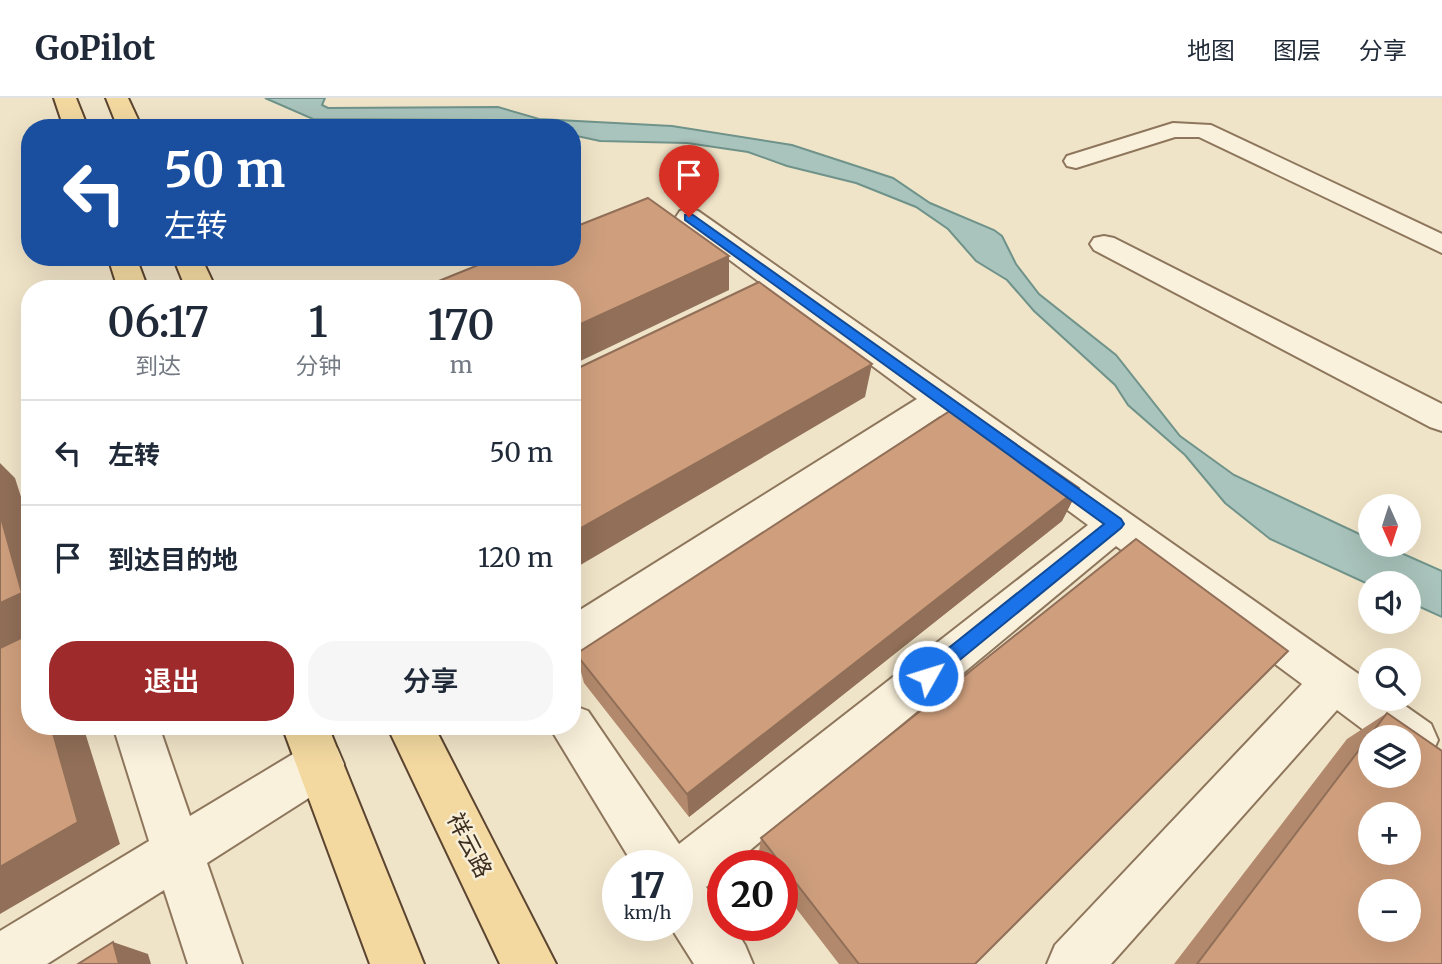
<!DOCTYPE html>
<html lang="zh">
<head>
<meta charset="utf-8">
<style>
  :root { --surface:#fff; --page:#f6f6f7; --text:#1f2937; --muted:#747a83; --line:#e0e1e3; --accent:#9e2a2b }
  body { margin:0; font-family:Merriweather,"Noto Sans SC",serif; background:var(--page); color:var(--text); height:100vh; display:flex; flex-direction:column; font-size:26px; white-space:nowrap }
  * { box-sizing:border-box; margin:0 }
  p { font-size:23px; color:var(--muted) }
  .icon { flex:none; width:38px; height:38px; fill:none; stroke:currentColor; stroke-width:2; stroke-linecap:round; stroke-linejoin:round }
  .map { position:relative; flex:1; overflow:hidden }
  .drawer { position:absolute; left:21px; top:182px; width:560px; height:455px; display:flex; flex-direction:column; background:var(--surface); border-radius:28px; box-shadow:0 7px 28px #0002 }
  .drawer>* { flex:none }
  .banner { position:absolute; left:21px; top:21px; width:560px; height:147px; border-radius:28px; box-shadow:0 7px 28px #0002; background:#1a4fa0; color:#fff; overflow:hidden }
  .needle { width:46px; rotate:177deg }
  .fabs { position:absolute; left:1358px; top:396px; display:grid; gap:14px }
  .fabs a { display:grid; place-items:center; width:63px; height:63px; border-radius:50%; background:var(--surface); box-shadow:0 7px 28px #0002; font-size:35px }
  .speed { position:absolute; left:602px; top:752px; display:flex; gap:14px; font-size:35px; font-weight:700; text-align:center }
  .speed>* { display:grid; place-content:center; width:91px; height:91px; border-radius:50%; background:var(--surface); box-shadow:0 7px 28px #0002; line-height:1 }
  .speed small { font-size:18px; font-weight:400 }
  .speed .limit { border:10px solid #d22; background:#fff; color:#111 }
  .pin { position:absolute; display:grid; place-items:center; width:60px; height:60px; color:#fff; margin:-72px -30px; border-radius:50% 50% 50% 0; rotate:-45deg; box-shadow:0 0 7px #0007 }
  .pin .icon { rotate:45deg }
  .me { position:absolute; width:77px; margin:-38px; rotate:51deg; stroke-linejoin:round; filter:drop-shadow(0 0 5px #0008) }
  .turn { display:flex; align-items:center; gap:24px; height:147px; padding:0 28px; font-size:32px }
  .turn .icon { width:91px; height:91px; stroke-width:2.5 }
  .turn b { display:block; font-size:49px; line-height:60px }
  .eta { display:flex; justify-content:space-evenly; align-items:center; height:119px; text-align:center }
  .eta b { font-size:42px; font-weight:600; line-height:49px }
  .action { display:flex; gap:14px; margin-top:auto; padding:14px 28px }
  .action a { flex:1; height:80px; border-radius:28px; background:var(--accent); color:#fff; font-size:28px; font-weight:600; line-height:80px; text-align:center }
  .action a+a { background:var(--page); color:var(--text) }
  ul { padding:0; list-style:none }
  li { display:flex; align-items:center; gap:21px; height:105px; padding:0 28px; border-top:2px solid var(--line) }
  li div { flex:1 }
  li b { display:block; font-size:26px }
  li em { font-style:normal }
  header { display:flex; align-items:center; gap:42px; box-sizing:border-box; height:98px; padding:0 35px; background:var(--surface); border-bottom:2px solid var(--line) }
  header strong { font-size:33px }
  nav { display:flex; gap:38px; margin-inline-start:auto; font-size:24px }
  .map>svg:first-child { display:block }
</style>
</head>
<body>
<header>
<strong>GoPilot</strong>
<nav><a>地图</a><a>图层</a><a>分享</a></nav>
</header>
<div class="map">
<svg width="1442" height="866" viewBox="0 0 1442 866">
  <rect width="100%" height="100%" fill="#f0e4c8"/>
  <!-- water -->
  <path fill="#a9c4bc" stroke="#6f938a" stroke-width="2" d="M265,0h60l-3,7 6,3 170,-1 41,12 133,7 120,19 101,33 37,25 64,27 8,6 14,28 23,30 77,61 64,81 54,39 136,64v5h11l61,27v46l-33,-15v-19l-39,2 -100,-46 -45,-36 -40,-48 -57,-50 -13,-20 -81,-74 -27,-31 -31,-19 -28,-32 -32,-22 -60,-24 -69,-17 -39,-14 -61,-9 -87,-2 -28,-6v-7h-46l-32,-8 -181,-1z"/>
  <g fill="none" stroke-linecap="round" stroke-linejoin="round">
    <defs>
      <path id="minor" d="M1173,25l38,2 231,109v19l-243,-116h-24l-99,31 -9,-2 -3,-5 3,-5z
        M689,111l9,2 672,471v16h24l37,26 7,16 -7,16 -16,6 -6,-2v-23h-36l-36,-27 -226,254h-64l8,-19 247,-261 -186,-138 -385,320h-8v7l-17,14 17,24v15h10l12,19 8,19h-59l-24,-38h7v-60h-43l-85,-140h23v-21l16,6 91,133 409,-319 -148,-109 -353,235 -15,5v-41l345,-216 -237,-176 -4,-6 4,-6z
        M1104,138l10,2 328,166v27l-12,-4 -336,-177 -4,-6 4,-6z
        M113,628h46l31,90 113,-68 17,-7 17,7 7,16 -7,16 -130,83 35,101h-54l-24,-74 -117,74h-47v-33l149,-90z"/>
      <path id="major" d="M54,0h22l12,30h-24z
        M106,0h22l14,30h-24z
        M108,159h28l12,32h-30z
        M173,159h28l15,32h-30z
        M282,628h46l96,238h-54z
        M387,628h47l122,238h-56z"/>
    </defs>
    <!-- minor casing -->
    <use href="#minor" stroke="#8d765c" stroke-width="4"/>
    <!-- major casing -->
    <use href="#major" stroke="#5b4430" stroke-width="4"/>
    <!-- minor -->
    <use href="#minor" fill="#faf1dc" fill-rule="evenodd"/>
    <!-- major -->
    <use href="#major" fill="#f3d9a0" fill-rule="evenodd"/>
  </g>
  <!-- wall -->
  <path fill="#b2896c" d="M1079,390l-17,33 -373,296 -105,-134 -8,-29z
    M1387,615l55,251h-268l173,-225z
    M761,740l214,126h-136l-57,-74v-24h-18l-6,-8z"/>
  <!-- shaded-wall -->
  <path fill="#916f58" d="M729,158v34l-157,75v-37z
    M872,266l-7,33 -293,173v-37z
    M0,365l15,15 15,47v112l-2,1 2,1v12h-30z
    M1079,390l-17,33 -373,296 -2,-23z
    M51,628h32l37,118 -120,70v-47z
    M113,844l35,12 3,10h-32z"/>
  <!-- building -->
  <path fill="#cf9f7d" stroke="#916f58" stroke-width="2" fill-rule="evenodd" d="M648,100l81,58 -157,72v-39h-153l79,-32h74v-29z
    M759,184l113,82 -300,169v-162z
    M959,307l120,83 -392,306 -111,-140z
    M0,416l22,79 -22,10z
    M1136,441l152,112 -313,313h-116l-98,-126z
    M25,538l5,15v75h21l27,96 -78,45v-219z
    M1387,615l55,38v213h-245zM1370,639h39v38h-39zM1370,716h39v38h-39zM1370,793h39v38h-39z
    M113,844l6,22h-41z"/>
  <!-- route -->
  <path fill="#1a73e8" stroke="#114b97" stroke-width="2" d="M685,117h8l428,304 3,5 -3,4 -187,153 -6,3 -7,-3 -2,-5 2,-6 183,-146 -419,-304z"/>
  <g text-anchor="middle" dominant-baseline="central" stroke-width="5" stroke-linejoin="round" paint-order="stroke">
    <!-- near-street labels -->
    <g font-size="23" fill="#3d2e20" stroke="#f7eed8">
      <text transform="translate(470 747) rotate(63)">祥云路</text>
    </g>
  </g>
</svg>
<div class="fabs">
<a><svg class="needle" viewBox="-14 -14 28 28"><path d="M0-13l5 13h-10z" fill="#e53935"/><path d="M0 13l5-13h-10z" fill="#747a83"/></svg></a>
<a><svg class="icon" aria-label="sound" viewBox="0 0 24 24"><path d="M4 9h4l5-4v14l-5-4H4zM17 9q2 3 0 6"/></svg></a>
<a><svg class="icon" aria-label="search" viewBox="0 0 24 24"><circle cx="10" cy="10" r="6"/><path d="M15 15l6 6"/></svg></a>
<a><svg class="icon" aria-label="layers" viewBox="0 0 24 24"><path d="M12 4l9 5-9 5-9-5zM3 14l9 5 9-5"/></svg></a>
<a>+</a>
<a>−</a>
</div>
<div class="speed"><div>17<small>km/h</small></div><div class="limit">20</div></div>
<div class="pin" style="left:689px;top:119px;background:#d93025"><svg class="icon" aria-label="arrive" viewBox="0 0 24 24"><path d="M6 21V4h12l-3 4 3 4H6"/></svg></div>
<svg class="me" style="left:928px;top:578px" viewBox="-20 -20 40 40"><circle r="17" fill="#1a73e8" stroke="#fff" stroke-width="3"/><path d="M0-11L8 9 0 5-8 9z" fill="#fff"/></svg>
<div class="banner">
<div class="turn"><svg class="icon" aria-label="left" viewBox="0 0 24 24"><path d="M17 20v-9H6M10 6l-5 5 5 5"/></svg><div><b>50 m</b>左转</div></div>
</div>
<section class="drawer">
<div class="eta">
<div><b>06:17</b><p>到达</p></div>
<div><b>1</b><p>分钟</p></div>
<div><b>170</b><p>m</p></div>
</div>
<ul>
<li><svg class="icon" aria-label="left" viewBox="0 0 24 24"><path d="M17 20v-9H6M10 6l-5 5 5 5"/></svg><div><b>左转</b></div><em>50 m</em></li>
<li><svg class="icon" aria-label="arrive" viewBox="0 0 24 24"><path d="M6 21V4h12l-3 4 3 4H6"/></svg><div><b>到达目的地</b></div><em>120 m</em></li>
</ul>
<div class="action"><a>退出</a><a>分享</a></div>
</section>
</div>
</body>
</html>
